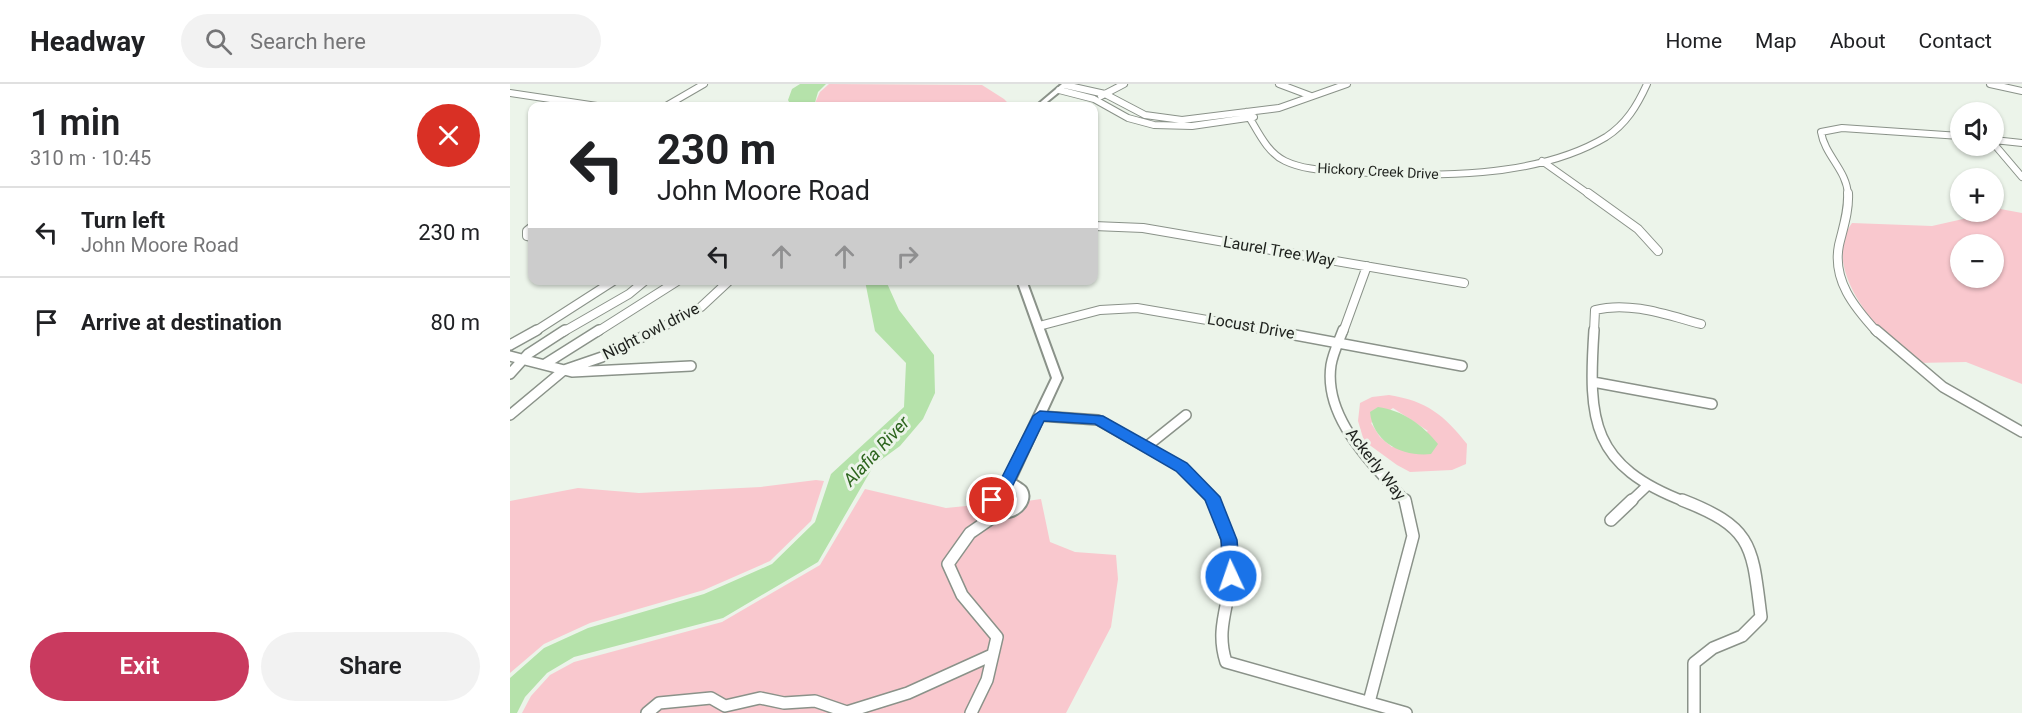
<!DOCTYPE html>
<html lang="en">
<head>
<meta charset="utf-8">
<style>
  :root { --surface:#fff; --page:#f2f2f2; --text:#202124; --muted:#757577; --line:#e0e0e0; --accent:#c93a5f }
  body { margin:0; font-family:Roboto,sans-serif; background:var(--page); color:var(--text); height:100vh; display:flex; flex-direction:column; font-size:22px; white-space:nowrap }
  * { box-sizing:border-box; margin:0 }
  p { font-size:20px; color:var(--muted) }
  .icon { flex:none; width:33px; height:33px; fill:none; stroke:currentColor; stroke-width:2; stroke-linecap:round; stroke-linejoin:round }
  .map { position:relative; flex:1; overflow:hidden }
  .sheet { display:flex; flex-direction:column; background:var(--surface); width:510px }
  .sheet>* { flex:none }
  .hud { position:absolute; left:18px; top:18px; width:570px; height:183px; border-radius:12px; box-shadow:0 2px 4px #0004; background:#fff; color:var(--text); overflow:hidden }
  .tools { position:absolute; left:1440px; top:18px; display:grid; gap:12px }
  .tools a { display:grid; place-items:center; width:54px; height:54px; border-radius:50%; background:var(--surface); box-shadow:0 2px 4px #0004; font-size:30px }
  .pin { position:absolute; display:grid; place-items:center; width:51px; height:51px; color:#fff; margin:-26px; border:3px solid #fff; border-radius:50%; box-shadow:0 2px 6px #0007 }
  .me { position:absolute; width:66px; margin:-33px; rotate:357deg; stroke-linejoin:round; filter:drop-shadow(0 0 4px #0008) }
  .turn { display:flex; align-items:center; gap:21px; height:126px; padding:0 30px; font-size:27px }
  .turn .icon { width:78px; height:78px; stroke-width:2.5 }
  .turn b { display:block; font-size:42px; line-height:51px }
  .lanes { display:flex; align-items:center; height:57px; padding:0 30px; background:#0003; justify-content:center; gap:30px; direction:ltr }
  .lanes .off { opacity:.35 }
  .round { display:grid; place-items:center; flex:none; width:63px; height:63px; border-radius:32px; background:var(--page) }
  .headline { display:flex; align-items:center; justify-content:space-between; height:102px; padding:0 30px }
  h1 { font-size:36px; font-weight:600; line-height:45px }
  .action { display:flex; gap:12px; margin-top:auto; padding:12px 30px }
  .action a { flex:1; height:69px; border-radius:36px; background:var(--accent); color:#fff; font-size:24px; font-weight:600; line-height:69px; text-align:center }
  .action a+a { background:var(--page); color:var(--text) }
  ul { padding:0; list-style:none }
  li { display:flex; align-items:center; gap:18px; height:90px; padding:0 30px; border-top:2px solid var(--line) }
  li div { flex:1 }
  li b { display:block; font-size:22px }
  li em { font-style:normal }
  header { display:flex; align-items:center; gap:36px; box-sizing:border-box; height:84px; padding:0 30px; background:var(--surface); border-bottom:2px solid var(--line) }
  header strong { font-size:28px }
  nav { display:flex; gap:33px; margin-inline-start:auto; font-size:21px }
  .search { width:420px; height:54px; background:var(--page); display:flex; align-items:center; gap:15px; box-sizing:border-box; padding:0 21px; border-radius:33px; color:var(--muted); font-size:22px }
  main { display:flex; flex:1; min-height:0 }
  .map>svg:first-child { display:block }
</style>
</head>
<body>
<header>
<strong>Headway</strong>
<div class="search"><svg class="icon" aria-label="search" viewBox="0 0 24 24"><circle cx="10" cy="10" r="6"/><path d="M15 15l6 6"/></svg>Search here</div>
<nav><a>Home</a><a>Map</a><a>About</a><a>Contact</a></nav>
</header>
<main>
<section class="sheet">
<div class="headline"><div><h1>1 min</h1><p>310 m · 10:45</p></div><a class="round" style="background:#d93025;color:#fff"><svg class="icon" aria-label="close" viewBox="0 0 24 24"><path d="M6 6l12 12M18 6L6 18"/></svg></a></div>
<ul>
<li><svg class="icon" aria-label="left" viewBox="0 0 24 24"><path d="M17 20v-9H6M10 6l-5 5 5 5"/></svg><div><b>Turn left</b><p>John Moore Road</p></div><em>230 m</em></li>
<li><svg class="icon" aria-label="arrive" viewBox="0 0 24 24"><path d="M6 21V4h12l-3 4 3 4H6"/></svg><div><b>Arrive at destination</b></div><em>80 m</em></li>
</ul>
<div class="action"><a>Exit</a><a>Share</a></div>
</section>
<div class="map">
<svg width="1512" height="629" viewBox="0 0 1512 629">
  <rect width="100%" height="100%" fill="#ecf4ea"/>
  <!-- green -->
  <path fill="#f9c8ce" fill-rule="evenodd" d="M319,0l153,1 22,14 7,7h-194l-2,-3 5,-11z
    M1485,124l27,5v171l-56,-22 -50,1c-34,-25 -98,-95 -64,-140l80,3 62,-14zM1450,160h34v34h-34z
    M879,311c38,6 55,20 78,49l-1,20 -14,6 -42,2 -13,-7 -33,-24 -6,-20 2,-18 12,-6zM883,324l35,23 -36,16 -12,-10 -9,-14z
    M306,396l8,1 -13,40 -41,40 -66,29 -114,33 -46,21 -34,29v-172l68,-13 61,5 122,-6z
    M355,405l81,19 40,-4 4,10c17,8 26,-1 37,-13l14,-2 9,43 25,10 41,3 2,24 -7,48 -45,86h-544l9,-17 19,-21 24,-13 148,-40 98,-57z"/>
  <!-- water -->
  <path fill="#b5e2aa" d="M290,0h26l-8,8 -4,14h-23l-3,-6 4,-11z
    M355,197h21l13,29 35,45 1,38 -12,26 -23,27 -26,19 -56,97 -95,56 -149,39 -27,16 -22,24 -8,16h-7v-35l34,-30 44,-20 116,-34 68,-30 43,-42 16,-48 73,-67 2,-44 -31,-32z
    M868,323c24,3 45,18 60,37l-7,10c-28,3 -58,-11 -61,-42z"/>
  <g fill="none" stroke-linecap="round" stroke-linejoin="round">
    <defs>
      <path id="minor-far3" d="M769,0l32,12
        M1480,0l32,7
        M555,1l40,9 40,21 37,5 97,-12 68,-24
        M549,6l35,9 34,19 26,7 38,1 62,-9
        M0,9l87,13
        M591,12l23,-12
        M156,22l38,-22
        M736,28c11,17 20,40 39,49 21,10 45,9 67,11 79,5 184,7 254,-35 20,-13 31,-31 41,-53
        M1484,56l28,3
        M1484,60l28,33
        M1032,77l48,34
        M1338,111c-1,-25 -23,-39 -27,-63l21,-4 118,8"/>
      <path id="minor-far2" d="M1078,109l50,36 20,22
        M1338,109c1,18 -5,35 -9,52 -7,35 15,62 38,87
        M584,142l49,2 321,55
        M22,143l-5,4v5l5,1
        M529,242l61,-16 37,-2 140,24
        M24,248l81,-52
        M53,248l66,-38 17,-14
        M87,248l82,-52
        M143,248l48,-25 29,-27
        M833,248l24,-66
        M1084,248l1,-22c35,-9 72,5 106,14"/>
      <path id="minor-far1" d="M758,246l194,36
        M833,246c-4,11 -10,23 -12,35 -8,55 43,99 75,137
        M1084,246c-6,91 -3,136 92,172
        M1366,246l67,57 79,45
        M0,261l27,-15
        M0,272l62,16 119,-6
        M35,280l54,-34
        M0,290l18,-20 37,-24
        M1083,298l119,22
        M0,331l54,-45 38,-13 54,-27
        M530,332l58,4 83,47 33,35
        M636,363l40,-32
        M1120,418l18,-17"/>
      <path id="minor" d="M703,416c10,26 21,50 18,78 -4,32 -15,53 -5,84l180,51
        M1172,416c72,28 70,46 79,117l-19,19 -29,12 -19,15v50
        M1101,436l21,-20
        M859,618l44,-166 -8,-36
        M137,629l12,-10 52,-5 14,8 35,-8 24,5 31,-2 32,11 61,-19 84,-38
        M461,629l16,-33 10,-43 -35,-42 -14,-31 22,-31 29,-20"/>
      <path id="tertiary" d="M552,0h7l-27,22h-6z
        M507,196h9l36,98 -47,102c3,2 9,5 11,8 12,18 -23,46 -41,17l5,-16 14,-11 48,-100zM498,403l8,5 1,5 -7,9 -8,2 -5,-4 2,-10z"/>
    </defs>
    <!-- minor-far3 casing -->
    <use href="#minor-far3" stroke="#8a9289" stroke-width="8"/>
    <!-- minor-far2 casing -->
    <use href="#minor-far2" stroke="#8a9289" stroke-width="10"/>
    <!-- minor-far1 casing -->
    <use href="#minor-far1" stroke="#8a9289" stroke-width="12"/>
    <!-- minor casing -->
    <use href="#minor" stroke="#8a9289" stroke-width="14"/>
    <!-- tertiary casing -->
    <use href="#tertiary" stroke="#8a9289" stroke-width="4"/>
    <!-- minor-far3 -->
    <use href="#minor-far3" stroke="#fff" stroke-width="6"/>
    <!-- minor-far2 -->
    <use href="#minor-far2" stroke="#fff" stroke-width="8"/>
    <!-- minor-far1 -->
    <use href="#minor-far1" stroke="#fff" stroke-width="9"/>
    <!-- minor -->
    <use href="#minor" stroke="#fff" stroke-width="11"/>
    <!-- tertiary -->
    <use href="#tertiary" fill="#fff" fill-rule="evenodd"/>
  </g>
  <!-- route -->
  <path fill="#1a73e8" stroke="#114b97" stroke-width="1.5" d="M530,327l63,5 84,47 33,34 17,43 3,36 -3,5h-12l-2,-5 -2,-36 -16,-40 -29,-29 -81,-47 -51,-3 -31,64 -12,11 -4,8h-11l-2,-4 5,-12 13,-11 31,-61z"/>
  <g text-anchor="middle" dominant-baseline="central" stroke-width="6" stroke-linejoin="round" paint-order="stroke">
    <!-- far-street labels -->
    <g font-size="14" fill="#1e211d" stroke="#ecf4ea">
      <text transform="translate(868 87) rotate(3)">Hickory Creek Drive</text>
    </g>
    <!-- street labels -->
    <g font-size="16" fill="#1e211d" stroke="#ecf4ea">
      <text transform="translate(769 167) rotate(10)">Laurel Tree Way</text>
      <text transform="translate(741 242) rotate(10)">Locust Drive</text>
      <text transform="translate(141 247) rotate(-27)">Night owl drive</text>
      <text transform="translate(866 380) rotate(52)">Ackerly Way</text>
    </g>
    <!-- water labels -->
    <g font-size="18" font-style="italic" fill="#2d651e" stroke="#ecf4ea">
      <text transform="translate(366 367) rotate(-47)">Alafia River</text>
    </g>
  </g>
</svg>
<div class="tools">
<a><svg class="icon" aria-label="sound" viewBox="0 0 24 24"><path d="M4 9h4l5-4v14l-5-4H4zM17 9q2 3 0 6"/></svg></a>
<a>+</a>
<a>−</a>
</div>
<div class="pin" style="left:482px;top:416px;background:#d93025"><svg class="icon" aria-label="arrive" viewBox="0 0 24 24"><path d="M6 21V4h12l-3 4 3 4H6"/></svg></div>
<svg class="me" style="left:721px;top:492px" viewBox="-20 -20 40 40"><circle r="17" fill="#1a73e8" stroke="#fff" stroke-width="3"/><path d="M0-11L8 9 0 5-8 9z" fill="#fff"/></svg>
<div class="hud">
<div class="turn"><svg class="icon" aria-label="left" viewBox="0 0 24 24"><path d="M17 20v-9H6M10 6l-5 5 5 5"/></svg><div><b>230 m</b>John Moore Road</div></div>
<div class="lanes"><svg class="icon" aria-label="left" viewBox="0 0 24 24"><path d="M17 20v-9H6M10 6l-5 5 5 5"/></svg><svg class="icon off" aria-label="ahead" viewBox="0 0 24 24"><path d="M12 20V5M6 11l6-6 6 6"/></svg><svg class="icon off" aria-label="ahead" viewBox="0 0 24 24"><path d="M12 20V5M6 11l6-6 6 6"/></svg><svg class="icon off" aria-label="right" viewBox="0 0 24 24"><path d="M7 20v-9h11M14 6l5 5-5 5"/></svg></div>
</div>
</div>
</main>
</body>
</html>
